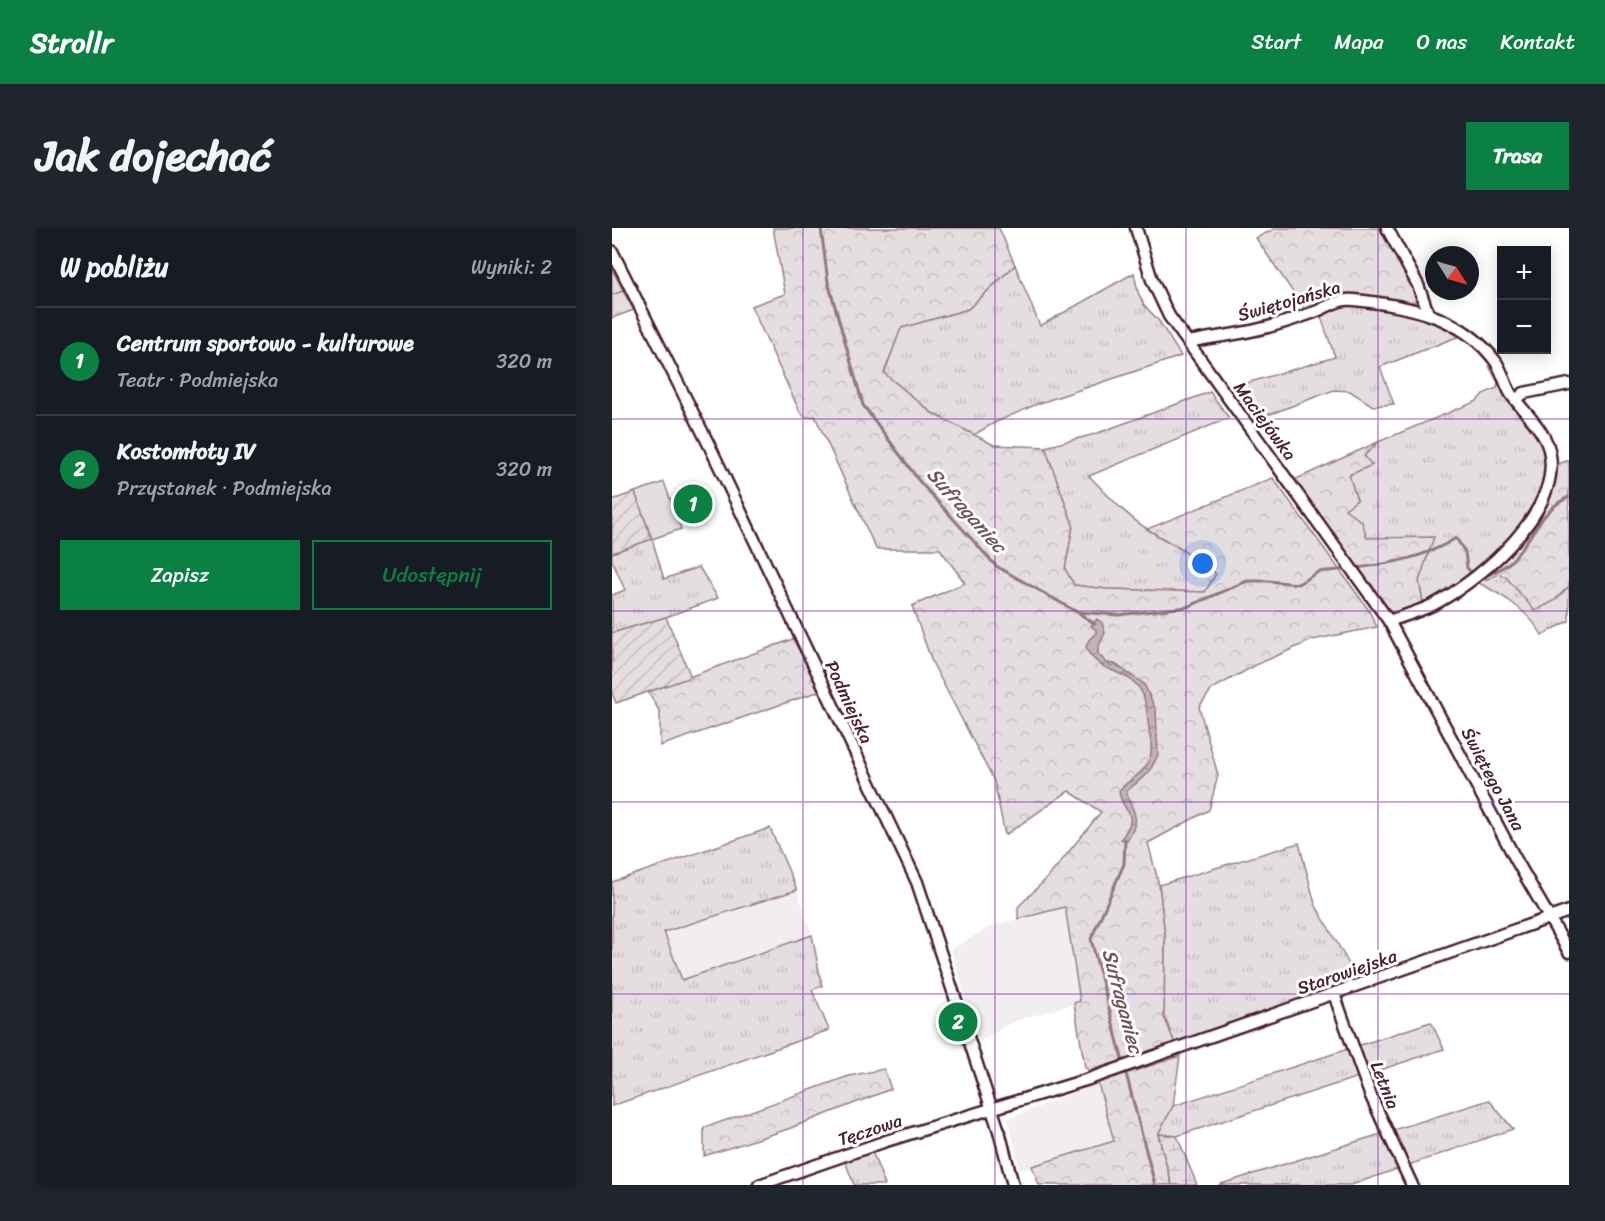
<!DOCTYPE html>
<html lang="pl">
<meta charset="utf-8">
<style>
:root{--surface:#171b24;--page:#20242c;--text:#f1f3f6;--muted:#9ea1a6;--line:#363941;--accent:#0b8043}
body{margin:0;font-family:Sriracha,sans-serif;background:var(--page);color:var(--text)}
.controls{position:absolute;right:18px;top:18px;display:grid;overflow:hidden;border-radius:0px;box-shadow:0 3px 15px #0003}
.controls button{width:54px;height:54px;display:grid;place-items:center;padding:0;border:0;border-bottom:2px solid var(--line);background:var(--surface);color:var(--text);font:30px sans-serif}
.compass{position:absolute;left:813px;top:18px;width:54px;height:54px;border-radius:50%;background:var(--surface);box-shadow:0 3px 15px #0003;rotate:127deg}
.you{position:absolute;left:591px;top:336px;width:21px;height:21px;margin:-15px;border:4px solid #fff;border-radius:50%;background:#1a73e8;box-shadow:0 0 0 9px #1a73e833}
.badge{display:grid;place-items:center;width:39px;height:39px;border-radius:50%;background:var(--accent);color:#fff;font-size:20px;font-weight:700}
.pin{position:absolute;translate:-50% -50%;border:3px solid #fff;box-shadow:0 2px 6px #0006}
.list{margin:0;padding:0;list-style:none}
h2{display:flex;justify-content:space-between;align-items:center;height:78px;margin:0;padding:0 24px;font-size:26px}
h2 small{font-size:20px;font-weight:400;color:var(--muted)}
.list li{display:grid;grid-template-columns:39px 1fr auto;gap:18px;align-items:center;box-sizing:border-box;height:108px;padding:0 24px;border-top:2px solid var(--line)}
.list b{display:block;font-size:22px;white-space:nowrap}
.list p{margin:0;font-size:20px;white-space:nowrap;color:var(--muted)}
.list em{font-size:20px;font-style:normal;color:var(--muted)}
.actions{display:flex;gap:12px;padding:18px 24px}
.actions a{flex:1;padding:14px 0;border:2px solid var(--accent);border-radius:0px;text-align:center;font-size:21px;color:var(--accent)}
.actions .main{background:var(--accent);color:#fff}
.map{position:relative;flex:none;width:957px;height:957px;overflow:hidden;border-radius:0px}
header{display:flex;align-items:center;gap:36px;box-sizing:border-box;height:84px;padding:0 30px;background:var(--accent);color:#fff}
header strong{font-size:28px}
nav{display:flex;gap:33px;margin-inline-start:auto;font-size:21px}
.intro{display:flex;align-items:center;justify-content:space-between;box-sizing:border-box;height:144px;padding:0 36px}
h1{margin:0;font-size:42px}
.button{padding:15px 27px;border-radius:0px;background:var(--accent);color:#fff;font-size:21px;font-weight:700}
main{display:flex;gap:36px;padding:0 36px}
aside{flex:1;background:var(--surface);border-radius:0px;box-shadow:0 3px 15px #0003}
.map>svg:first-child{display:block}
</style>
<header>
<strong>Strollr</strong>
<nav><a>Start</a><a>Mapa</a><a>O nas</a><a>Kontakt</a></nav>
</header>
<div class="intro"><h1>Jak dojechać</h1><a class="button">Trasa</a></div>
<main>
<aside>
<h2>W pobliżu<small>Wyniki: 2</small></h2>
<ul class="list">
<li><span class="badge">1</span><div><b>Centrum sportowo - kulturowe</b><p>Teatr · Podmiejska</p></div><em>320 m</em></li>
<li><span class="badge">2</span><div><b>Kostomłoty IV</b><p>Przystanek · Podmiejska</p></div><em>320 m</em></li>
</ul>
<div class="actions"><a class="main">Zapisz</a><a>Udostępnij</a></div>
</aside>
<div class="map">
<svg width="957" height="957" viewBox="0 0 957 957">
<defs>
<pattern id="grass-tufts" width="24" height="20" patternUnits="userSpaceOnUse" patternTransform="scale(1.5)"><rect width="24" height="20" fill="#e5dee0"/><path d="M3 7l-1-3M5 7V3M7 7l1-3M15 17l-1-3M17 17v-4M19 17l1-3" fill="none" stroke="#c6bec0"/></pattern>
<pattern id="forest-crowns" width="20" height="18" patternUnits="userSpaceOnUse" patternTransform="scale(1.5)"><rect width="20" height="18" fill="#e5dee0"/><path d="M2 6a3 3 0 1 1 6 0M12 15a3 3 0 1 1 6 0" fill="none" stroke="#c6bec0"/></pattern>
<pattern id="wetland-marsh" width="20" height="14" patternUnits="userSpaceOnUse" patternTransform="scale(1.5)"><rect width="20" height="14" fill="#e5dee0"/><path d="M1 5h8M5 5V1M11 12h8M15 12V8" fill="none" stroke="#c6bec0"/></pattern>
<pattern id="garden-furrows" width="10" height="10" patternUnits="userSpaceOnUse" patternTransform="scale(1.5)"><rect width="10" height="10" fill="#e5dee0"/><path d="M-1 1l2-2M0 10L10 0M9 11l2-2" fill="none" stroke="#c6bec0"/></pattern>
<pattern id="water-ripples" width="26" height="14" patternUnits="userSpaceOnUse" patternTransform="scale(1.5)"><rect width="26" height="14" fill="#c1b3b6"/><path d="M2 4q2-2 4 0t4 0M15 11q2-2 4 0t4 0" fill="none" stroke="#9f9194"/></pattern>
</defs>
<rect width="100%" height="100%" fill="#fff"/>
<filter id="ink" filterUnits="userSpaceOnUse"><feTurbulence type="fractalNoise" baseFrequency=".0167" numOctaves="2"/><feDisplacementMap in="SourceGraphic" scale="12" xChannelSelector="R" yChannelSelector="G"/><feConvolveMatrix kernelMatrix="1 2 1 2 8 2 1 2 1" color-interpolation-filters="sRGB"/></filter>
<g filter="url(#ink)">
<g fill="#f2eeef">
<polygon points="185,662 200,707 69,752 52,703"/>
<polygon points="452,678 468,774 400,794 367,814 339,721 380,698"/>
<polygon points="486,855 503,913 408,942 396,891"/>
</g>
<g fill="url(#grass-tufts)" stroke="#987e86" stroke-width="1.5">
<polygon points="403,37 428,98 522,45 526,64 532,77 547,93 569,128 425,176 382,195 362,207 320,185 272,145 289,100 356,81"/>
<polygon points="0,41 11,63 0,67"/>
<path d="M735,75c40,3 82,10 115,32l-82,32 14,37 -21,2 -23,-15 -16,-1 -82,31 -25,-32 108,-32 -15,-43 14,-8z"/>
<path d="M881,137c5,11 9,23 16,33 9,14 34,41 37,57 2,10 -2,23 -5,32 -17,49 -68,99 -118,115l-4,-21 14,-43h-66l-23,-29 13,-9 -8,-25 23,-10 -8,-9 14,-14 99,-41 6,-7 14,-6 1,-5 -9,-17z"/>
<path d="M598,164l19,26 -140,58c19,19 37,40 60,54 23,15 47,26 67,44l-11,18 -98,-3 -33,-4 -9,-16 8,-44 -28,-78 50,-13z"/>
<polygon points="40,311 52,351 87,339 106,370 54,389 0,405 0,367 13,362 0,332 0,325"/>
<path d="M874,346h13l7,3 29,33 19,-9 15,-15v35l-27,14c-14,-25 -41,-41 -67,-54z"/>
<polygon points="158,600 185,662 52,704 70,752 200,707 210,758 200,762 217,802 0,878 0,654"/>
<polygon points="687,615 703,676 746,752 563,816 552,788 553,708 547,657"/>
<polygon points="819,794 832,821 565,908 546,906 561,878"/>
<polygon points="877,872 901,901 739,957 606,957"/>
<polygon points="260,923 273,957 242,957 233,933"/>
</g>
<g fill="url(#forest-crowns)" stroke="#987e86" stroke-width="1.5">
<polygon points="161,0 387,0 403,37 356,81 289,100 272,145 320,185 382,217 433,219 461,297 453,341 462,357 495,361 593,364 604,346 588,332 535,301 661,250 756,381 765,399 700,412 644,437 600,461 587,479 606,547 597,582 536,615 547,657 553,708 552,788 563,816 479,842 473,840 462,775 468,773 453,679 406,691 406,679 438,647 489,584 457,563 393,607 382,553 320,434 300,378 353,355 328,321 264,321 203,188 193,189 188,184 139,78 173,66"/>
<polygon points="664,0 772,0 806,66 804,73 797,76 748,69 693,82 644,10"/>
<polygon points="11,63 22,82 0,90 0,67"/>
<polygon points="766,214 752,228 760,237 737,247 745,272 733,281 750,294 755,310 822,309 807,353 811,374 781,387 682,252"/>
<polygon points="957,232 957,358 942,373 923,383 894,349 887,346 873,352 874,346 885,337 921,296 937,267 943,237"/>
<polygon points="181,411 208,463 48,518 48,484 36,464"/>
<polygon points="568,828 561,878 546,906 560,957 427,957 420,938 502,913 486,855"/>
<polygon points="272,841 279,861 176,901 92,928 92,900 237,848"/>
</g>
<polygon fill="url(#wetland-marsh)" stroke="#987e86" stroke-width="1.5" points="546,906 565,908 585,957 560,957"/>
<g fill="url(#garden-furrows)" stroke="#987e86" stroke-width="1.5">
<polygon points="23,264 40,311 0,325 0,272"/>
<polygon points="54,389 79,449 4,475 0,465 0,405"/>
</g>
<polygon fill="#e5dee0" stroke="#987e86" stroke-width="1.5" points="52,254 69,301 40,311 23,264"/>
<path fill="url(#water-ripples)" stroke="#91787e" stroke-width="1.5" d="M485,391l5,4 3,10 -7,15v6l9,9 8,1 29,20 12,26 2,45 -9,17 -23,20c8,23 16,25 1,49l-6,-2c21,-29 1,-23 -2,-48 7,-10 20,-14 27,-25 8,-12 5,-24 3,-37 -2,-13 -2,-29 -9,-40 -13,-20 -44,-16 -54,-42l3,-7 7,-7v-3l-5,-4z"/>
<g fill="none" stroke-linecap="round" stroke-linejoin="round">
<g stroke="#91787e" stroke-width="3">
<polyline points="209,0 216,54 251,177 308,254 384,338 465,384 483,396"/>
<path d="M744,340c34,-4 71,-11 100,-30l9,14 2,16 8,8"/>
<path d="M868,351c9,-5 21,-9 29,-16 22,-20 31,-54 60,-66"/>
<polyline points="465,384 506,387 575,379 635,353 656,353 686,356 706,344 737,341"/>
<polyline points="513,611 512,636 479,711 543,957"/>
</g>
<defs>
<g id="street">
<polyline points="524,0 540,52 557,88 777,393 903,630 957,724"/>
<polyline points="775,0 806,57 816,85"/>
<polyline points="0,23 100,223 305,654 387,903 401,957"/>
<path d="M576,114c24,-5 48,-7 72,-13 17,-4 35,-10 52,-16 15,-5 25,-15 42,-13 52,5 109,16 142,62 7,10 9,23 15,32 13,19 36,37 39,61 9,57 -66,121 -110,146 -15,9 -34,14 -51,20"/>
<polyline points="904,172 912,165 957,156"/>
<polyline points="722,766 758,866 800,957"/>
<polyline points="147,957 274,913 477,851 957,683"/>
</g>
</defs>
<use href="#street" stroke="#4a1f2b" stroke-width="15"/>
<use href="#street" stroke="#fff" stroke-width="10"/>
</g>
</g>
<path fill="none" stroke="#7b2cbf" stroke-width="1.5" stroke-opacity="0.55" d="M191,0v957M383,0v957M574,0v957M766,0v957M0,191h957M0,383h957M0,574h957M0,766h957"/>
<g text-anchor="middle" stroke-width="6" stroke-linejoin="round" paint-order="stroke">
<g font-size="18" fill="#4a1f2b" stroke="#fff">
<text transform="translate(677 73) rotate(-16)" y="6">Świętojańska</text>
<text transform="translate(653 193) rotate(54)" y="6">Maciejówka</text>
<text transform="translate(237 474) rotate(65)" y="6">Podmiejska</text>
<text transform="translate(881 551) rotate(62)" y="6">Świętego Jana</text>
<text transform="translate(735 744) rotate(-19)" y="6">Starowiejska</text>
<text transform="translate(773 857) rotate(68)" y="6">Letnia</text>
<text transform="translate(258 902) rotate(-18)" y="6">Tęczowa</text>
</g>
<g font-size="20" font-style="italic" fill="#74535c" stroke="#fff">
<text transform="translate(355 282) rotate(48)" y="7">Sufraganiec</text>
<text transform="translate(511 773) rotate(75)" y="7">Sufraganiec</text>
</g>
</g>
</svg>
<div class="controls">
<button>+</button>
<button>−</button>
</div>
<svg class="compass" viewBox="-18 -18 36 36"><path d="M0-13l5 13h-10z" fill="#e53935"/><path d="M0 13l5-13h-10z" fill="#9ea1a6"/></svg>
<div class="you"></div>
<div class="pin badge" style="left:81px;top:276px">1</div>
<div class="pin badge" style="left:346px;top:794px">2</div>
</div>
</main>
